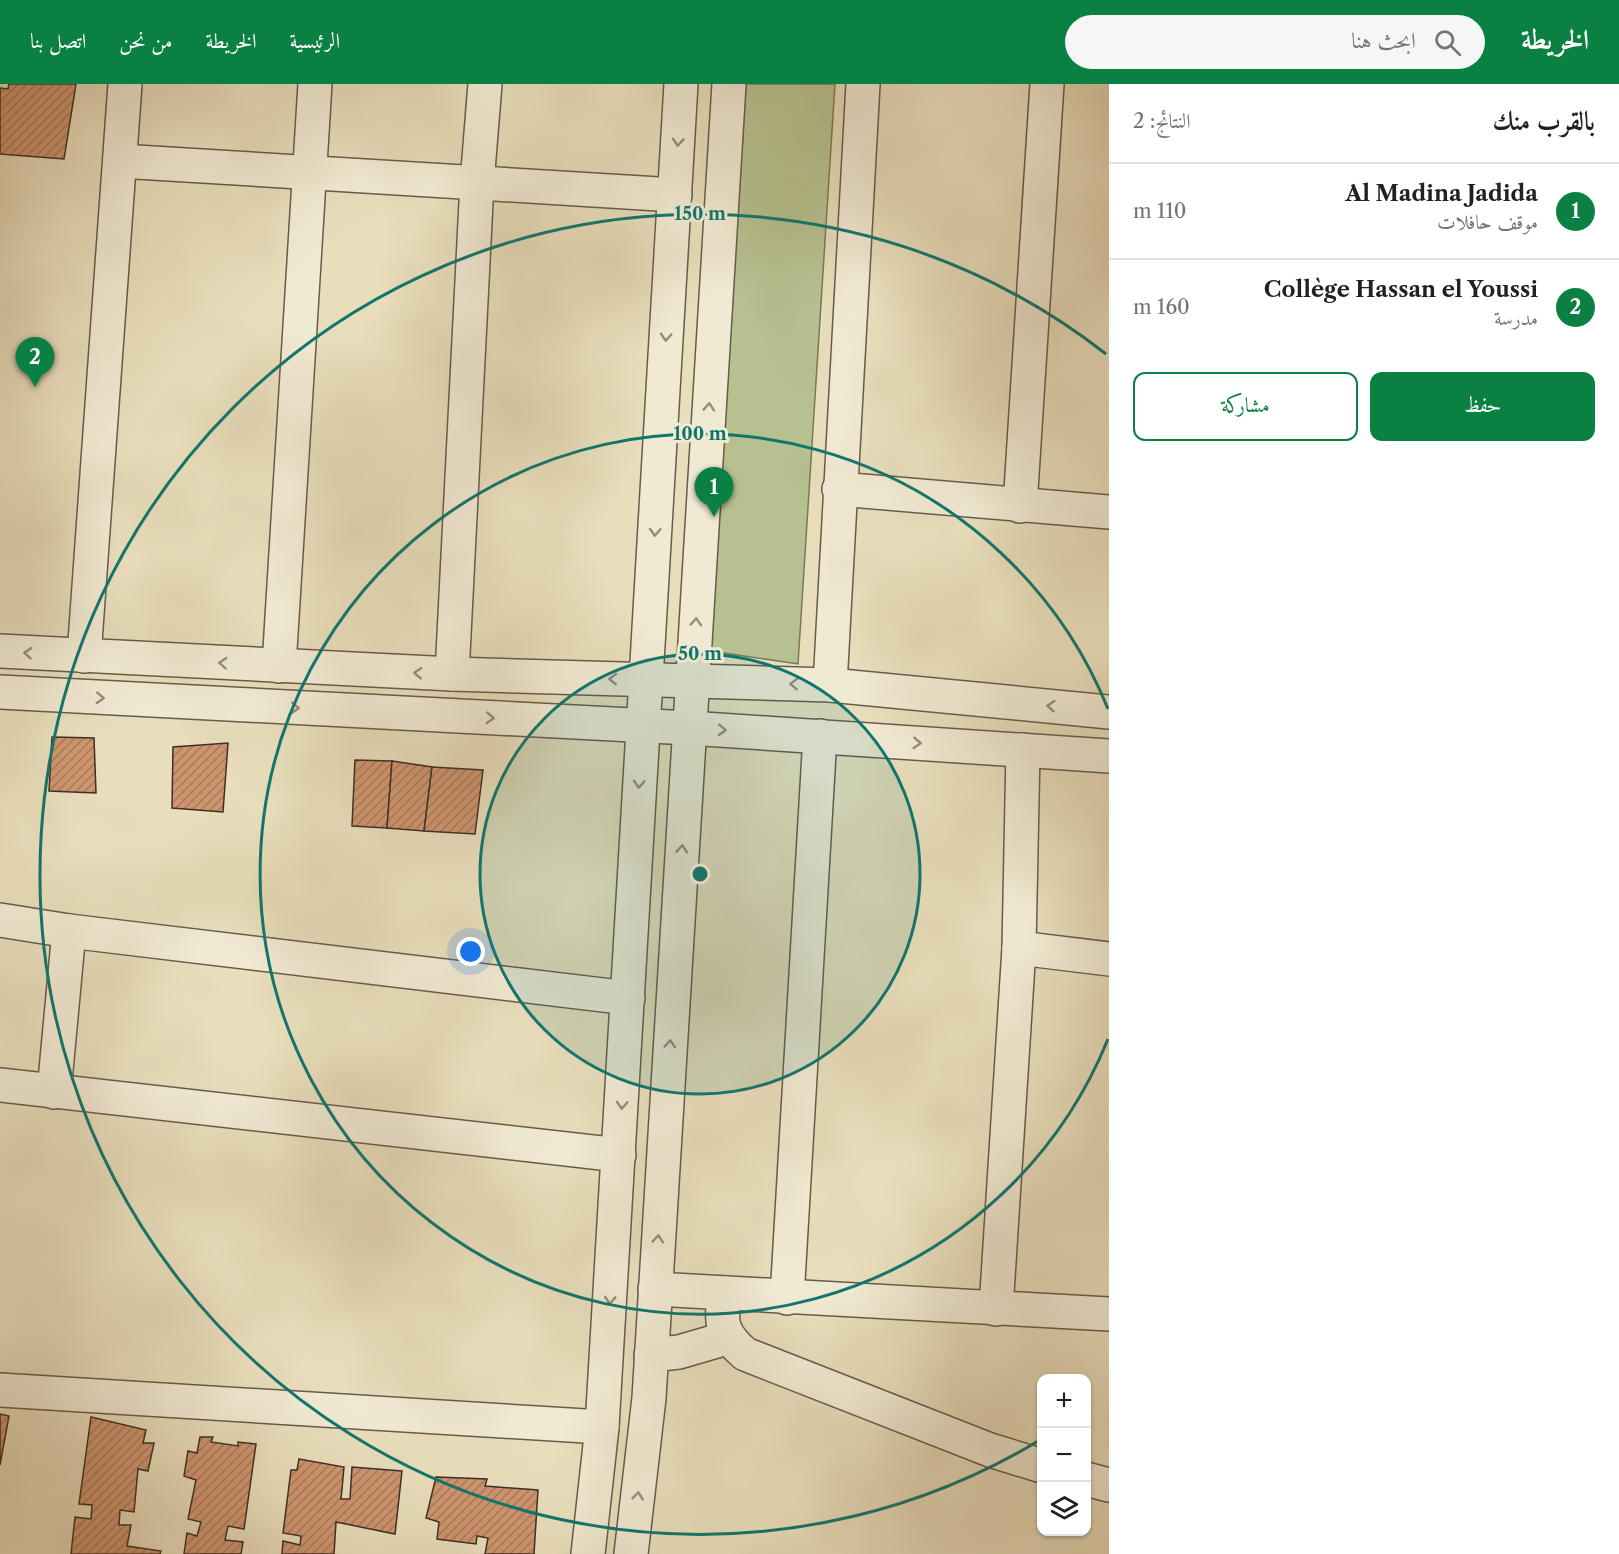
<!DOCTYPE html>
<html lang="ar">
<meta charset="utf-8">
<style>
:root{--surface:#fff;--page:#f6f6f6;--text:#202124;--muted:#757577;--line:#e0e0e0;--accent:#0b8043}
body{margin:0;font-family:"Libre Caslon Text",Amiri,serif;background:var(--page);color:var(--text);direction:rtl}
.controls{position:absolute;right:18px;bottom:18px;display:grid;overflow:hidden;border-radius:12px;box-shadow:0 2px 4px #0004}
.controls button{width:54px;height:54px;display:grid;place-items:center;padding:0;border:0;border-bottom:2px solid var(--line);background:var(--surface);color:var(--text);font:30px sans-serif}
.you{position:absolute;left:471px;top:868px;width:21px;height:21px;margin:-15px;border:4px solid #fff;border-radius:50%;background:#1a73e8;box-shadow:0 0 0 9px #1a73e833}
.badge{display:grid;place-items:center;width:39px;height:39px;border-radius:50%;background:var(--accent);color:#fff;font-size:20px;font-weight:700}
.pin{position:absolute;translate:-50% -50px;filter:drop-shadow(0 2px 3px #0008)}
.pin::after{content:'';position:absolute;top:32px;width:21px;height:18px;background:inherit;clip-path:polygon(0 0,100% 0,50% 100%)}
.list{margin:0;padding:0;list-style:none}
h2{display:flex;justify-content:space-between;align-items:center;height:78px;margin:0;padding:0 24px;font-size:26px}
h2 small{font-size:20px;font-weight:400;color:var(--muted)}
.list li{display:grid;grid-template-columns:39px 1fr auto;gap:18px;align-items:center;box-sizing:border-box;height:96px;padding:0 24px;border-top:2px solid var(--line)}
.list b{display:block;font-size:22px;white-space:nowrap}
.list p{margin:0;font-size:20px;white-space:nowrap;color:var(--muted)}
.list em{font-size:20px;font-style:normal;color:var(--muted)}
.actions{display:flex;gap:12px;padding:18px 24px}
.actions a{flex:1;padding:14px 0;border:2px solid var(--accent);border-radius:12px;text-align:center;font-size:21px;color:var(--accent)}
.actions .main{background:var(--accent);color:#fff}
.icon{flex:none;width:33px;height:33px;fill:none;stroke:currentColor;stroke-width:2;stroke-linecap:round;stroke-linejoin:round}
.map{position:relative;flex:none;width:1109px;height:1470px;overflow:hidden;direction:ltr}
header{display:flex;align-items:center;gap:36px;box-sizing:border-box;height:84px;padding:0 30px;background:var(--accent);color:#fff}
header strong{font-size:28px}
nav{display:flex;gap:33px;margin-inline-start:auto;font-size:21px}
.search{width:420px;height:54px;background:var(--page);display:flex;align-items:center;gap:15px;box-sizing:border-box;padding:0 21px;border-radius:33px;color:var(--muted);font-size:22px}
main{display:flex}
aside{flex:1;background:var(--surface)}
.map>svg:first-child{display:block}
</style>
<header>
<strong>الخريطة</strong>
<div class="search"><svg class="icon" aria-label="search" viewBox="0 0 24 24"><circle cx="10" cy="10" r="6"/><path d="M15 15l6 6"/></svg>ابحث هنا</div>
<nav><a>الرئيسية</a><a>الخريطة</a><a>من نحن</a><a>اتصل بنا</a></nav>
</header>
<main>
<aside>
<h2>بالقرب منك<small>النتائج: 2</small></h2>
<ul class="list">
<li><span class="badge">1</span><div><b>Al Madina Jadida</b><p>موقف حافلات</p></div><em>110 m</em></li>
<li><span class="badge">2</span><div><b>Collège Hassan el Youssi</b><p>مدرسة</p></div><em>160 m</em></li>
</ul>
<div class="actions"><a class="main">حفظ</a><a>مشاركة</a></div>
</aside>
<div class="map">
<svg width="1109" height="1470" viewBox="0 0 1109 1470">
<defs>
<pattern id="building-hatch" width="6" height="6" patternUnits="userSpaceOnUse" patternTransform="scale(1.5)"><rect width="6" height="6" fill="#cf956f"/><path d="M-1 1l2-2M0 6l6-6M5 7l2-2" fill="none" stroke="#a97a5b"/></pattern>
</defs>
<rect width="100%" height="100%" fill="#e9debc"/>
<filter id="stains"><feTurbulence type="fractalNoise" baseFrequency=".00333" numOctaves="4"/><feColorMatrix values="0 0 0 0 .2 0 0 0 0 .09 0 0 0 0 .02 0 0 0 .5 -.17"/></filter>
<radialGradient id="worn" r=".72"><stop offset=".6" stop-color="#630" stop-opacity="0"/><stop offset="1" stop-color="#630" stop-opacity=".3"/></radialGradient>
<polygon fill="#b7c190" stroke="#7a785c" stroke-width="1.5" points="746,0 835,0 798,580 711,567"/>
<g fill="url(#building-hatch)" stroke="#3c2f28" stroke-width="1.5">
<polygon points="9,0 76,0 64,75 0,70 0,4 8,5"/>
<polygon points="52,653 94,654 96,709 49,707"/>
<polygon points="228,659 223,728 172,724 173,663"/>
<polygon points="355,676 392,677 387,744 352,742"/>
<polygon points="392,677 432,683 424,747 387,744"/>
<polygon points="432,683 483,686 475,750 424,747"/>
<polygon points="0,1330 9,1332 0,1381"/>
<polygon points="91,1333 146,1346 143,1359 154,1359 148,1387 138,1385 134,1428 120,1426 119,1441 131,1441 127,1462 161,1467 160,1470 71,1470 75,1433 91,1435 92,1421 79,1420"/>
<polygon points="200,1353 213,1353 211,1358 238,1362 238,1358 256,1360 244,1445 228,1442 225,1456 243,1458 241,1470 184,1470 187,1449 197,1452 201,1438 188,1435 196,1396 184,1392 188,1367 197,1369"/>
<polygon points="299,1375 344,1383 341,1415 350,1415 352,1383 402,1387 395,1450 336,1438 334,1470 282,1470 283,1457 300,1461 301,1452 283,1449 291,1386 297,1386"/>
<polygon points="436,1393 487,1395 485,1402 538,1406 534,1470 485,1470 488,1454 477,1452 476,1460 437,1455 439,1438 426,1434"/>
</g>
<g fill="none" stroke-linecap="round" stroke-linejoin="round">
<defs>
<g id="minor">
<polyline points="120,77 675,111"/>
<polyline points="839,405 1109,428"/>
<polyline points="1020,422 1047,0"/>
<polyline points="0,567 452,590 830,601 1109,628"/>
<polyline points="84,572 125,0"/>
<polyline points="279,582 315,0"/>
<polyline points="452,590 477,99 485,0"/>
<polyline points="830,601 863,0"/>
<polyline points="0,608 689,644 1109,672"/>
<polyline points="0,836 69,847 628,914"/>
<polyline points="1019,864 1109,875"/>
<polyline points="0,1001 619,1071"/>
<polyline points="54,1008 69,847"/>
<polyline points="655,1205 1109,1230"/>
<path d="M726,1209c-8,29 -3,42 19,61l245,96 52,16"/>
<polyline points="787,1214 820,652"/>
<polyline points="996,1225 1019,864 1023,666"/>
<polyline points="651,1271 679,1268 727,1254"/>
<polyline points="0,1306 602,1343"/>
<polyline points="1086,1395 1109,1401"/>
<polyline points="588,1470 602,1343 681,0"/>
<polyline points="631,1470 649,1314 729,0"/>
</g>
</defs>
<use href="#minor" stroke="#675b4d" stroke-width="36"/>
<use href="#minor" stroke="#f1ead3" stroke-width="33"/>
</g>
<defs><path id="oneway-chevron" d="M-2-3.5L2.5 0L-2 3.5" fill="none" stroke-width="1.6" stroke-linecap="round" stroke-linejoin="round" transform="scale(1.5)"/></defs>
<g stroke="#968c7e">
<use href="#oneway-chevron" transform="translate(678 58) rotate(94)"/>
<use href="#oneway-chevron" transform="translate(666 253) rotate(93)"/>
<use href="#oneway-chevron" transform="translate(709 323) rotate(-86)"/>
<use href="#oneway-chevron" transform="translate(655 448) rotate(93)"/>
<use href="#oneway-chevron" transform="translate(696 538) rotate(-86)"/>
<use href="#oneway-chevron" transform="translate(28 569) rotate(-176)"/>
<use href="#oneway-chevron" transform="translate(223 579) rotate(-177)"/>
<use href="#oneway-chevron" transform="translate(418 589) rotate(-177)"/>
<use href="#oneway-chevron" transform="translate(613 595) rotate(-178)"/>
<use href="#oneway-chevron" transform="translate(794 600) rotate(-178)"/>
<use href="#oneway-chevron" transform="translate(100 614) rotate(3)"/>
<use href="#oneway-chevron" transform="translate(1051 622) rotate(-175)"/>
<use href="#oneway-chevron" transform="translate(295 624) rotate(3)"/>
<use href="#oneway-chevron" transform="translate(490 634) rotate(3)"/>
<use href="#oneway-chevron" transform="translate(722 646) rotate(3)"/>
<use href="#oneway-chevron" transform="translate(917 659) rotate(4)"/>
<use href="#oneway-chevron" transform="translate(639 700) rotate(93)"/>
<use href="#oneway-chevron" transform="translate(682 765) rotate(-86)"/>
<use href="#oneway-chevron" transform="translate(670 960) rotate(-86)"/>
<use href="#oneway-chevron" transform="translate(622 1021) rotate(93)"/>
<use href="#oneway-chevron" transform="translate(658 1155) rotate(-86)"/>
<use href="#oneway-chevron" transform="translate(610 1216) rotate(94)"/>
<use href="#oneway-chevron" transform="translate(638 1412) rotate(-84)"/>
</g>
<circle cx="700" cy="790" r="220" fill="#0f766e" fill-opacity=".12"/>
<g fill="none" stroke="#0f766e" stroke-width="3">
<circle cx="700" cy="790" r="220"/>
<path d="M1108 955A440 440 0 1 1 1108 625"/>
<path d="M1040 1356A660 660 0 1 1 1106 270"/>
</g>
<circle cx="700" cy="790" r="9" fill="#0f766e" stroke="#f1ead3" stroke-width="3"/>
<g font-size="18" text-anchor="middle" font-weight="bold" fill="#0f766e" stroke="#f1ead3" stroke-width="6" stroke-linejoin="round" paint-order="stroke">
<text x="700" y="136">150 m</text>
<text x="700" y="356">100 m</text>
<text x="700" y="576">50 m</text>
</g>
<rect width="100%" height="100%" filter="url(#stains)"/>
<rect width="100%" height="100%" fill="url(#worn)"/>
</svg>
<div class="controls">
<button>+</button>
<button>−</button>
<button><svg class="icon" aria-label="layers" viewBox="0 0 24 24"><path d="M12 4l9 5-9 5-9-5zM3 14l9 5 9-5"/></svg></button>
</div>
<div class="you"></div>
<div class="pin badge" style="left:714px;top:433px">1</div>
<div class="pin badge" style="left:35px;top:303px">2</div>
</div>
</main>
